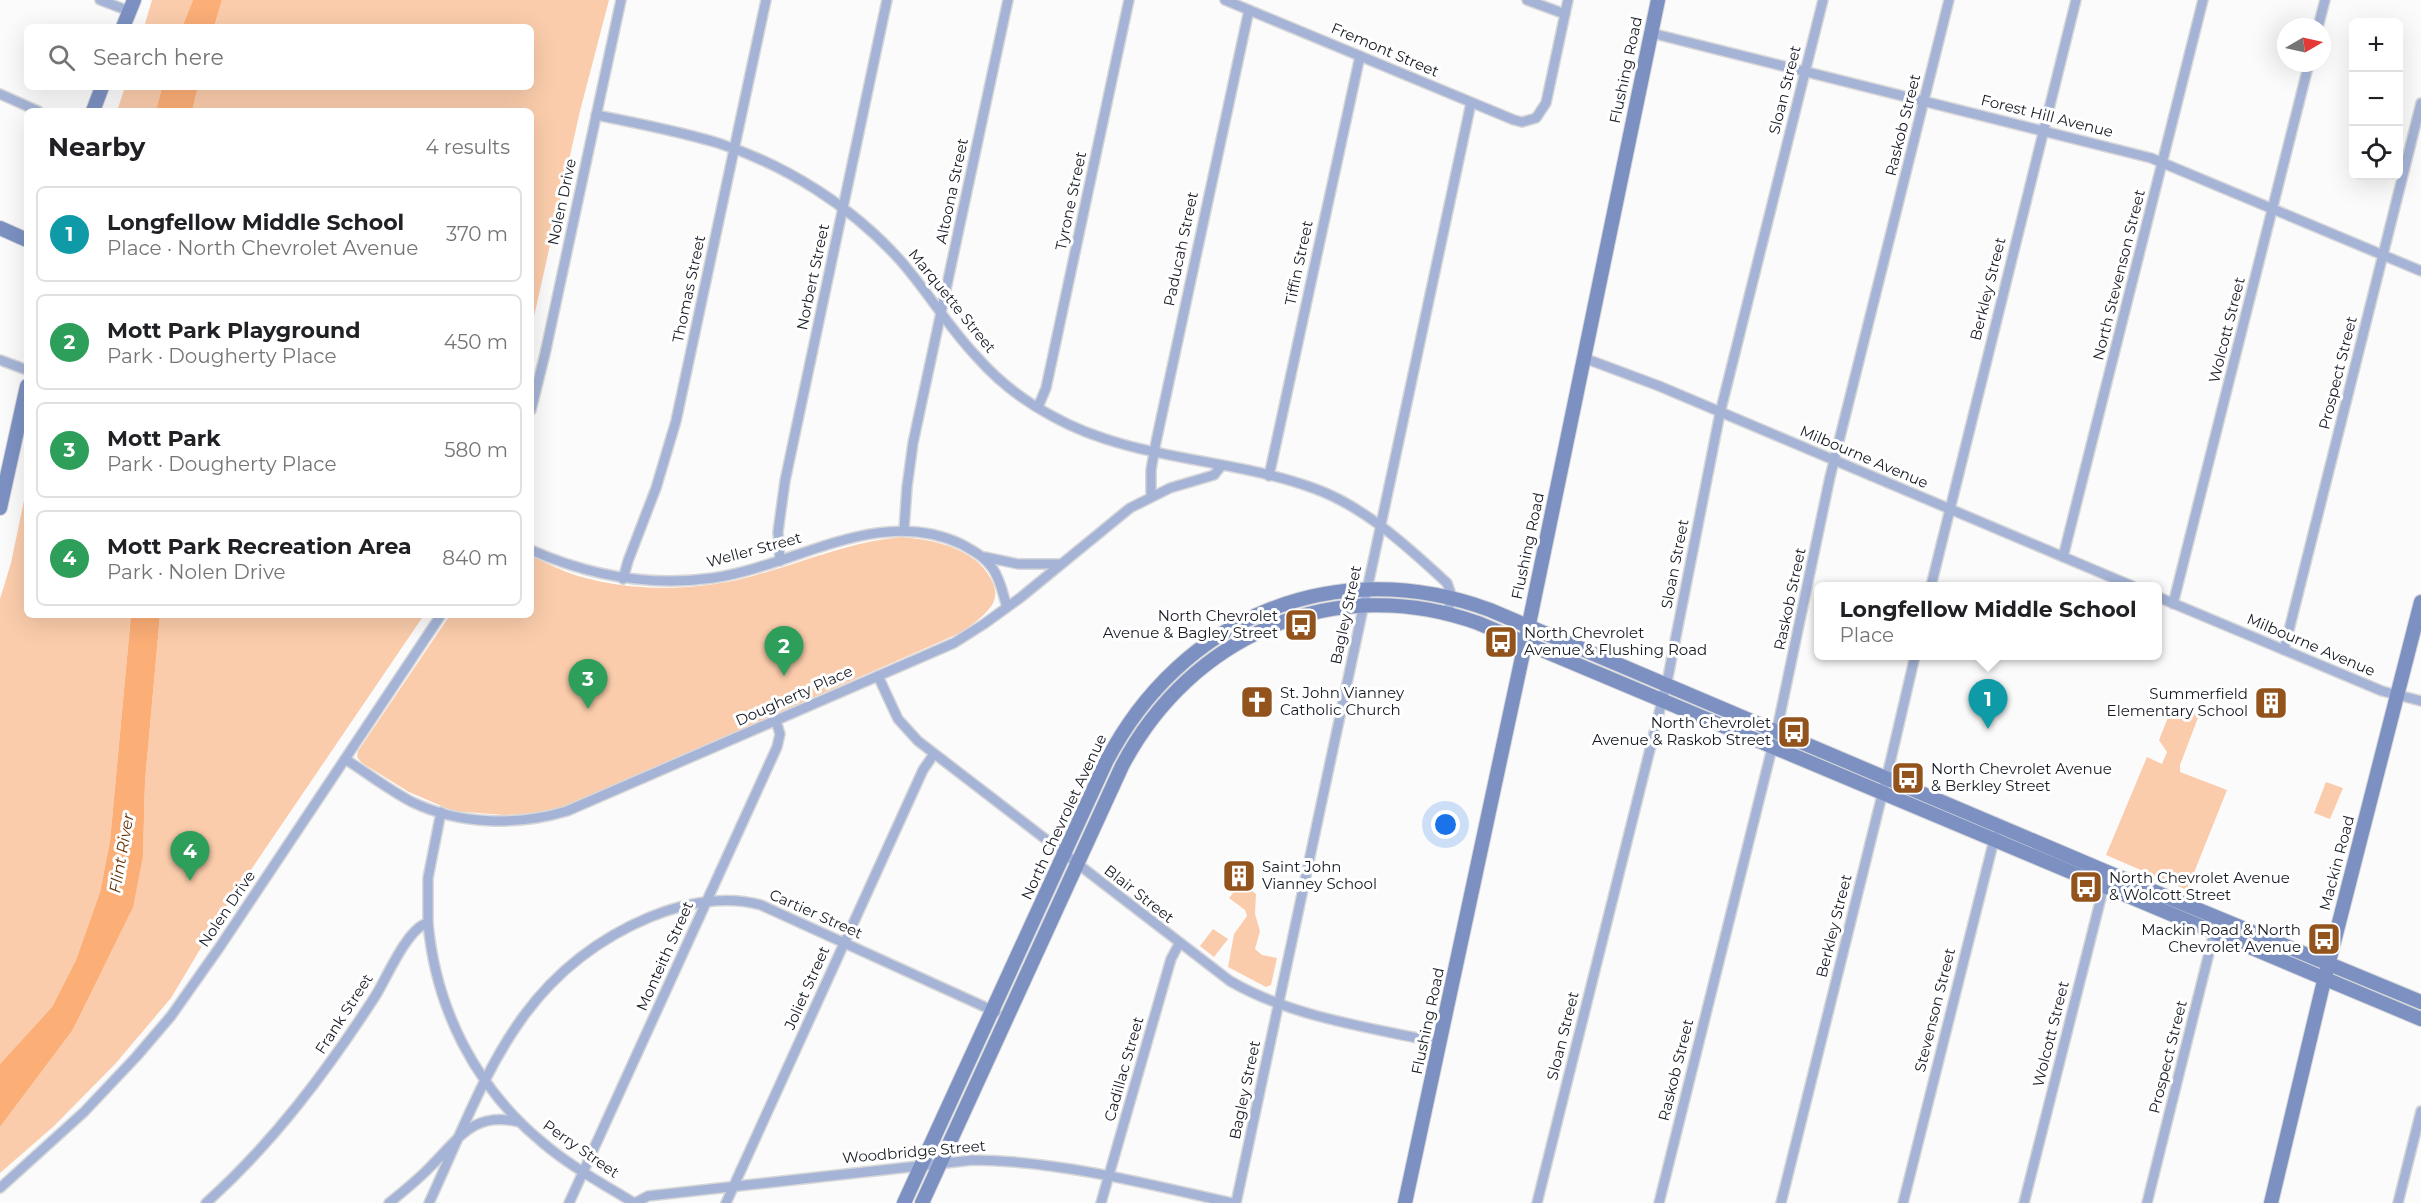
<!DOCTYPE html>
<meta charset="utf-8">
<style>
:root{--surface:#fff;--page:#f2f2f2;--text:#202124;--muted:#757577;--line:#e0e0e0;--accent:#93531c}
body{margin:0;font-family:Montserrat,sans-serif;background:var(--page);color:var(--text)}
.controls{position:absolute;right:18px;top:18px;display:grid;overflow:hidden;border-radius:9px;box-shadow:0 6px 24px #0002}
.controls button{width:54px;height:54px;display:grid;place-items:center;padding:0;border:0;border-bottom:2px solid var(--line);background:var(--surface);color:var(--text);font:30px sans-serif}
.compass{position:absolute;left:2277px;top:18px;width:54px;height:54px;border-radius:50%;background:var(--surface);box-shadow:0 6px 24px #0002;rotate:81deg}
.you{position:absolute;left:1446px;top:825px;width:21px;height:21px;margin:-15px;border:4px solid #fff;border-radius:50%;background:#1a73e8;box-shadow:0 0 0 9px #1a73e833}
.badge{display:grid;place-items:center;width:39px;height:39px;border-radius:50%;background:var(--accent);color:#fff;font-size:20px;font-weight:700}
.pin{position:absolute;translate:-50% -50px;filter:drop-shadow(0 2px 3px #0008)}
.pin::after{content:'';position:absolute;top:32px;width:21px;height:18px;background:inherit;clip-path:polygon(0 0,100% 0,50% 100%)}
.popup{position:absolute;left:1814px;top:582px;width:348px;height:78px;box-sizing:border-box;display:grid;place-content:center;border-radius:9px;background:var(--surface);filter:drop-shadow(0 2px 4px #0005);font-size:20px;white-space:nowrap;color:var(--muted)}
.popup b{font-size:22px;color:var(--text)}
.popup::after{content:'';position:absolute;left:50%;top:100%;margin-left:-12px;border:12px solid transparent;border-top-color:var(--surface)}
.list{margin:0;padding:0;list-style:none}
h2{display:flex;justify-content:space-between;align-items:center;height:78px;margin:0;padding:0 24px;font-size:26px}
h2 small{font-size:20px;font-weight:400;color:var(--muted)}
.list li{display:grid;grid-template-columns:39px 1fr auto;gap:18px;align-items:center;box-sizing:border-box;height:96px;margin:0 12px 12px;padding:0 12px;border:2px solid var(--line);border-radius:9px}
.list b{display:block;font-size:22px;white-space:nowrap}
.list p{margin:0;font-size:20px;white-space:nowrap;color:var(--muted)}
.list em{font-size:20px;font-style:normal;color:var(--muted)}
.icon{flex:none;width:33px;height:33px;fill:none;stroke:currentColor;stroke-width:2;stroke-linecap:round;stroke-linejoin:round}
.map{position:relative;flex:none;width:2421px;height:1203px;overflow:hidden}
.search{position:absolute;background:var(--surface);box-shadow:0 6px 24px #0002;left:24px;top:24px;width:510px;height:66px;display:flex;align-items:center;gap:15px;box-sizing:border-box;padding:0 21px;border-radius:9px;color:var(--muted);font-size:22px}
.panel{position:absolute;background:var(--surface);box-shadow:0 6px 24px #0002;left:24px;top:108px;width:510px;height:510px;border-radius:9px}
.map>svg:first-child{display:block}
</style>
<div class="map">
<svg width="2421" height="1203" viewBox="0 0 2421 1203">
<rect width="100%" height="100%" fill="#fbfbfb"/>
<g fill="#faccab">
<polygon points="152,0 193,0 182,27 144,27"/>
<polygon points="222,0 609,0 580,111 531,330 531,111 192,111 198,87 531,87 531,27 214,27"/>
<polygon points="125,87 162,87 156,111 117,111"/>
<polygon points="27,486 27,615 131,615 110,841 100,892 76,960 52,1007 0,1064 0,599 11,563"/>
<path d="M902,537c32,3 73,11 89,42 5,8 6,18 1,26 -8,12 -21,20 -32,28l-391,172 -31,8 -34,2 -51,-4 -44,-19 -47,-29 -5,-6 1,-6 92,-136h81v-59c15,7 31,15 47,20 51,15 108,15 159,4 56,-13 108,-38 165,-43z"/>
<polygon points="160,615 424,615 223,911 171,998 116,1063 54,1126 0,1173 0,1127 72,1031 143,856 145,781"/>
<polygon points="2173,705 2199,715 2180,765 2180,772 2227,790 2187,890 2106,855 2147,757 2162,764 2167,752 2159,740"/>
<polygon points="2326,782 2343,788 2330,819 2314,813"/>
<polygon points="1241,883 1256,894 1255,914 1260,931 1255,949 1262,955 1277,958 1271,985 1266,987 1228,967 1234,934 1247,916 1245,910 1229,898"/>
<polygon points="1213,929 1228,939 1214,957 1200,946"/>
</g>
<g fill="#fbae76">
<polygon points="193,0 222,0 214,27 182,27"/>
<polygon points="162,87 198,87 192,111 156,111"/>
<polygon points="131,615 160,615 145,781 143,856 133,907 72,1031 0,1127 0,1064 52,1007 76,960 100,892 110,841"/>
</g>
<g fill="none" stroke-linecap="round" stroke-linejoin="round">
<defs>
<g id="street">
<polyline points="100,0 129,11"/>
<polyline points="1225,0 1514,120 1522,122 1536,118 1546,103 1568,0"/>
<polyline points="1527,0 1565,14"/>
<polyline points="2318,27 2325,0"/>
<polyline points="1651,33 2151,158 2421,271"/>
<polyline points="0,94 38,111"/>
<path d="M596,115c41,8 82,16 122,28 68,22 133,63 181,116 28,31 49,68 78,98 21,24 47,44 75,59 80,45 176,41 261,72 51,18 95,59 134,95l4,11 -3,19"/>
<polyline points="1584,358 1659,386 2132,586"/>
<polyline points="0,360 27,370"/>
<polyline points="1038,407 1046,388 1129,0"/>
<polyline points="531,410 545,354 621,0"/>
<polyline points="1269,476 1360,56"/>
<polyline points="1151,496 1151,470 1156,442 1249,10"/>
<polyline points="904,530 907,487 913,443 1008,0"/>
<path d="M531,550c59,26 118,37 182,28 82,-12 166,-73 248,-34 13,7 24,13 32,25 8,12 10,26 14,38"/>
<polyline points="985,557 1018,564 1060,564"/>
<polyline points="2063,557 2203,0"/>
<polyline points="780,561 778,532 785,481 887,0"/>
<polyline points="623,579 628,561 656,488 676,421 766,0"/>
<polyline points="1931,586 2076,0"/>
<polyline points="2158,597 2382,691 2421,701"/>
<polyline points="2173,604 2309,63"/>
<polyline points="2284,650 2421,103"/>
<path d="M878,676l20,43 20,22 312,240c64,37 139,46 210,62"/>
<path d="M345,759c22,14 44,31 67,43 48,23 105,24 155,9l387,-168 30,-19 36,-26 110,-90 40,-20 44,-13 7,-9"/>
<path d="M428,923c8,86 47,164 115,220 27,23 60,41 91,60"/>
<polyline points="0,1188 84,1112 136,1057 171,1016 219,948 441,615"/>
<path d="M206,1203c67,-60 121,-132 170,-208 11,-18 32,-68 52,-72v-45l13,-66"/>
<path d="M389,1203c15,-12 30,-24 43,-38 27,-27 42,-54 87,-43"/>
<path d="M429,1203c56,-121 87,-230 221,-286 34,-14 75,-22 111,-12l235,107"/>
<polyline points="569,1203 777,747 780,734 776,721"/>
<path d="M635,1203l13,-7 325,-36c88,1 174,24 259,43"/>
<polyline points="726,1203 923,770 934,754"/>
<polyline points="1101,1203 1171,959 1179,944"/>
<polyline points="1236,1203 1471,103"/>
<polyline points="1537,1203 1668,677 1720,413 1823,0"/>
<polyline points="1659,1203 1779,720 1830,477 1949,0"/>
<polyline points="1781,1203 1890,763 1915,656"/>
<polyline points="1903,1203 1995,836"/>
<polyline points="2024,1203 2105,882"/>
<polyline points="2147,1203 2215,929"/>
<polyline points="2398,1203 2421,1111"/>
</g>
<g id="secondary">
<polyline points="123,27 134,0"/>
<polyline points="93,111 102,87"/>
<polyline points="0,228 27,240"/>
<polyline points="0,508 27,386"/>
<path d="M904,1203l202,-441c75,-145 229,-209 384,-152l617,262 314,130"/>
<path d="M922,1203l200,-437c69,-132 214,-194 356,-143l943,396"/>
<polyline points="1405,1203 1523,653 1658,0"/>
<polyline points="2271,1203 2322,989 2421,602"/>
</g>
</defs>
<use href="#street" stroke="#d7d7d9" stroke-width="12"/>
<use href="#secondary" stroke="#d7d7d9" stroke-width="16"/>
<use href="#street" stroke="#a5b4d6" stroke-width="9"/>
<use href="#secondary" stroke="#7c91c2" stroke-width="14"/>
</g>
<defs>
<symbol id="bus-square" viewBox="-11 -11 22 22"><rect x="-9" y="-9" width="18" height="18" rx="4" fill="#93531c" stroke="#fff"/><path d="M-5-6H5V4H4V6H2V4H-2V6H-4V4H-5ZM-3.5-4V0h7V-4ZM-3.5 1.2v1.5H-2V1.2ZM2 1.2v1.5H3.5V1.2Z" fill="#fff"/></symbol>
<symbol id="church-square" viewBox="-11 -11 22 22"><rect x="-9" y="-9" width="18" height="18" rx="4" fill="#93531c" stroke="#fff"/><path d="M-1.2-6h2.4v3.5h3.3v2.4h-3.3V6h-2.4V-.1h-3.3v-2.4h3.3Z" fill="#fff"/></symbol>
<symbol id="building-square" viewBox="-11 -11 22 22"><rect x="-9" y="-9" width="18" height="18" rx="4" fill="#93531c" stroke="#fff"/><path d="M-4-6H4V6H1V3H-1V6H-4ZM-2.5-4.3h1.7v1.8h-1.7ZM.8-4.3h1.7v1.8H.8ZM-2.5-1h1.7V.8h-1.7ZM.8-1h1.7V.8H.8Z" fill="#fff"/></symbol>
</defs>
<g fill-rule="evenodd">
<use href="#bus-square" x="1282" y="606" width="38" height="38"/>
<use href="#bus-square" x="1482" y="623" width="38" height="38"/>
<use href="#church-square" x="1238" y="683" width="38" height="38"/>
<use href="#building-square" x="2252" y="684" width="38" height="38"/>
<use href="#bus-square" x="1775" y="713" width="38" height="38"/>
<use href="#bus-square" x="1889" y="759" width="38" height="38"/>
<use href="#building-square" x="1220" y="857" width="38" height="38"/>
<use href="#bus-square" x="2067" y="868" width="38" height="38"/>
<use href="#bus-square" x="2305" y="920" width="38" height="38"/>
</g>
<g text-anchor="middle" stroke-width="6" stroke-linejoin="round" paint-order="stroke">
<g font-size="15" fill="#171b24" stroke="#fff">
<text transform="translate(1385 50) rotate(23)" y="5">Fremont Street</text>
<text transform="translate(1626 70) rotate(-78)" y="5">Flushing Road</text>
<text transform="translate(1785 90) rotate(-76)" y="5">Sloan Street</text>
<text transform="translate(2047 116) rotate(14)" y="5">Forest Hill Avenue</text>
<text transform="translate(1903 125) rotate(-76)" y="5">Raskob Street</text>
<text transform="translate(952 191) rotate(-78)" y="5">Altoona Street</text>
<text transform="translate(1071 201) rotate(-78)" y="5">Tyrone Street</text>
<text transform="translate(562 202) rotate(-78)" y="5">Nolen Drive</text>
<text transform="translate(1181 249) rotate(-78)" y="5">Paducah Street</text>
<text transform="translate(1299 263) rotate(-78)" y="5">Tiffin Street</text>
<text transform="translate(2119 275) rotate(-76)" y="5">North Stevenson Street</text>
<text transform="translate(813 277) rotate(-78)" y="5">Norbert Street</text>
<text transform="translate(689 289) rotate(-78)" y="5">Thomas Street</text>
<text transform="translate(1988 289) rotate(-76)" y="5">Berkley Street</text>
<text transform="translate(952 301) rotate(51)" y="5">Marquette Street</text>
<text transform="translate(2227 330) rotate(-76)" y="5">Wolcott Street</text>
<text transform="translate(2338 373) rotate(-76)" y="5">Prospect Street</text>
<text transform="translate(1864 457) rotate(23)" y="5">Milbourne Avenue</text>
<text transform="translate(1528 546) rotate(-78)" y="5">Flushing Road</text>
<text transform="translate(754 550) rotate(-15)" y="5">Weller Street</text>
<text transform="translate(1675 564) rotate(-79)" y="5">Sloan Street</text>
<text transform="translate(1790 599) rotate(-78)" y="5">Raskob Street</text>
<text transform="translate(1346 615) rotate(-78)" y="5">Bagley Street</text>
<text transform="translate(2311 645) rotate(23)" y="5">Milbourne Avenue</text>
<text transform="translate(794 696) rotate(-24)" y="5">Dougherty Place</text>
<text transform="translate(1064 817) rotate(-65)" y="5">North Chevrolet Avenue</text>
<text transform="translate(2337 863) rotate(-75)" y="5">Mackin Road</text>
<text transform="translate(1139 894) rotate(38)" y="5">Blair Street</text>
<text transform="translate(227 909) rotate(-56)" y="5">Nolen Drive</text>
<text transform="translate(816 914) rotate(24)" y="5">Cartier Street</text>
<text transform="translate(1834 926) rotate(-76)" y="5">Berkley Street</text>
<text transform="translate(665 956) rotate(-66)" y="5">Monteith Street</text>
<text transform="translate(807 988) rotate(-66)" y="5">Joliet Street</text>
<text transform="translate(1935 1010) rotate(-76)" y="5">Stevenson Street</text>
<text transform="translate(344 1014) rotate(-57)" y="5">Frank Street</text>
<text transform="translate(1428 1021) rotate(-78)" y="5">Flushing Road</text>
<text transform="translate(2051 1034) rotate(-76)" y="5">Wolcott Street</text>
<text transform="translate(1563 1036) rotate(-76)" y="5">Sloan Street</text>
<text transform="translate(2168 1057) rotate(-76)" y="5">Prospect Street</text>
<text transform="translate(1124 1069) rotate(-74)" y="5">Cadillac Street</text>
<text transform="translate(1676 1070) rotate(-76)" y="5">Raskob Street</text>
<text transform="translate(1245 1090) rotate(-78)" y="5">Bagley Street</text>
<text transform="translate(581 1149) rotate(35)" y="5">Perry Street</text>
<text transform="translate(914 1152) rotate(-5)" y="5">Woodbridge Street</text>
</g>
<g font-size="15" fill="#171b24" stroke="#fff" text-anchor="start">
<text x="1278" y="621" text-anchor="end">North Chevrolet<tspan x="1278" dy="17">Avenue &amp; Bagley Street</tspan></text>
<text x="1524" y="638">North Chevrolet<tspan x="1524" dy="17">Avenue &amp; Flushing Road</tspan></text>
<text x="1280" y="698">St. John Vianney<tspan x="1280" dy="17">Catholic Church</tspan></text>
<text x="2248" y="699" text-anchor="end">Summerfield<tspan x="2248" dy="17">Elementary School</tspan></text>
<text x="1771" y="728" text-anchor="end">North Chevrolet<tspan x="1771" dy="17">Avenue &amp; Raskob Street</tspan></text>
<text x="1931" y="774">North Chevrolet Avenue<tspan x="1931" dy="17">&amp; Berkley Street</tspan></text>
<text x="1262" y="872">Saint John<tspan x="1262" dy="17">Vianney School</tspan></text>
<text x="2109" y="883">North Chevrolet Avenue<tspan x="2109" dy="17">&amp; Wolcott Street</tspan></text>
<text x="2301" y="935" text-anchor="end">Mackin Road &amp; North<tspan x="2301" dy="17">Chevrolet Avenue</tspan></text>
</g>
<g font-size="16" font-style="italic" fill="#66360a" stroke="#fff">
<text transform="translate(121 853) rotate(-80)" y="6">Flint River</text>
</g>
</g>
</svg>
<div class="controls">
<button>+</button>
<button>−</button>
<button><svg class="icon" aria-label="locate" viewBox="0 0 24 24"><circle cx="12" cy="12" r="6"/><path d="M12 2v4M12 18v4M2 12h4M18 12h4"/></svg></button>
</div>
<svg class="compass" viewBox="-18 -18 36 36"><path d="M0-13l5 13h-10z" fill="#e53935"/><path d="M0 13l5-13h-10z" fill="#757577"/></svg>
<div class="you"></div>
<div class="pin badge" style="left:1988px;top:729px;background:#0f9aa8">1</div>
<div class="popup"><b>Longfellow Middle School</b>Place</div>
<div class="pin badge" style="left:784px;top:676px;background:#2e9e5b">2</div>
<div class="pin badge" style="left:588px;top:709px;background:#2e9e5b">3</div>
<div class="pin badge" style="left:190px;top:881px;background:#2e9e5b">4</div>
<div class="search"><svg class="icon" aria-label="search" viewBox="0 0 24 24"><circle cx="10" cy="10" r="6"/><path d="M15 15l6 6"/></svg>Search here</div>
<section class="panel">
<h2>Nearby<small>4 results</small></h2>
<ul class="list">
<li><span class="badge" style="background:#0f9aa8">1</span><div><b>Longfellow Middle School</b><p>Place · North Chevrolet Avenue</p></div><em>370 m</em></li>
<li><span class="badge" style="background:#2e9e5b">2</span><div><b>Mott Park Playground</b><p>Park · Dougherty Place</p></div><em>450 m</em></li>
<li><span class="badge" style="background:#2e9e5b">3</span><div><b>Mott Park</b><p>Park · Dougherty Place</p></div><em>580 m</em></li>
<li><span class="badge" style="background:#2e9e5b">4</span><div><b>Mott Park Recreation Area</b><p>Park · Nolen Drive</p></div><em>840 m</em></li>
</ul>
</section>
</div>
